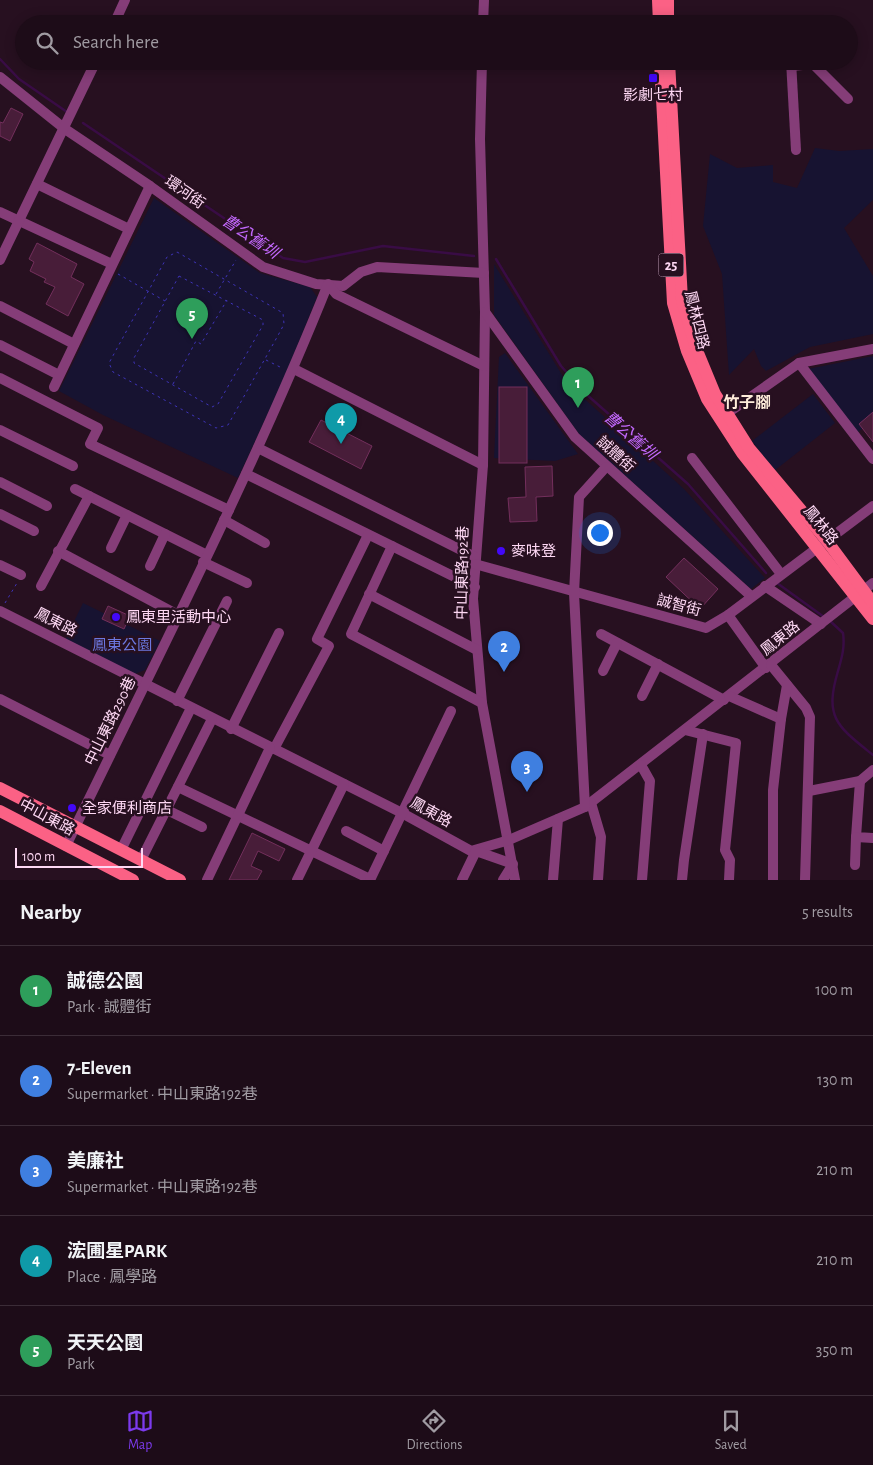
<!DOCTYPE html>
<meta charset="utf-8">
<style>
:root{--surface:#1d0c18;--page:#2a1a25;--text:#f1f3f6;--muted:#a09ba2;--line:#3b2c37;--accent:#7c3aed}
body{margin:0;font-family:"Alegreya Sans","Noto Sans TC",sans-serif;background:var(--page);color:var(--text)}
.scale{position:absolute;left:15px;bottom:12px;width:128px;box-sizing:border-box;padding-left:5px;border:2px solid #fed8f4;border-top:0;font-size:14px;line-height:18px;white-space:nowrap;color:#fed8f4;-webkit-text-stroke:4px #271020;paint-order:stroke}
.you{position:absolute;left:599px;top:532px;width:18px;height:18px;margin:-12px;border:4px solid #fff;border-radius:50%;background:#1a73e8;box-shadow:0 0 0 8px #1a73e833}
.badge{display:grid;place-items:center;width:32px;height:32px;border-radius:50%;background:var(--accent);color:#fff;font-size:16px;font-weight:700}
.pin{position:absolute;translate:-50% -41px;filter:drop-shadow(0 1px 2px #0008)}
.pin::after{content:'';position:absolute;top:26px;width:18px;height:15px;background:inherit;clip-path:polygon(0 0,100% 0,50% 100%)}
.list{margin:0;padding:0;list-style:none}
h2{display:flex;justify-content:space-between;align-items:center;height:65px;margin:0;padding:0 20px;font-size:21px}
h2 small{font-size:16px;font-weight:400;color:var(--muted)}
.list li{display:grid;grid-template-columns:32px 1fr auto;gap:15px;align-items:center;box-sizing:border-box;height:90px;padding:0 20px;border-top:1px solid var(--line)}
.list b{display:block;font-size:19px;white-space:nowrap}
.list p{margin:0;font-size:16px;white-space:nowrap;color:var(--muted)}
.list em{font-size:16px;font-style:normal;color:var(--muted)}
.icon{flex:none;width:28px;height:28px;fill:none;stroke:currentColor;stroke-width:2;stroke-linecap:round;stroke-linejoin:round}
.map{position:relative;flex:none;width:873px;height:880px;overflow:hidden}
.search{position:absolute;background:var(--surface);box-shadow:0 2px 12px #0003;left:15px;right:15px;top:15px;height:55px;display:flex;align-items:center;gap:12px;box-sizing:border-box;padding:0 18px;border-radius:28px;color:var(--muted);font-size:19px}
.sheet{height:515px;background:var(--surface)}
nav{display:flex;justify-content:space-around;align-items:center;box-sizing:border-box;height:70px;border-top:1px solid var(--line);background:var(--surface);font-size:14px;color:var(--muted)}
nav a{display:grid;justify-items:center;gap:2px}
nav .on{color:var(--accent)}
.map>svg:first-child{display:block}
</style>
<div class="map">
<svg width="873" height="880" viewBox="0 0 873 880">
<rect width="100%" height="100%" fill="#271020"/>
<g fill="#171331">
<polygon points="815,148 839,151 873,149 873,200 844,228 873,276 873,334 810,347 766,371 761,366 754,349 729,375 722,274 703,226 710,154 737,168 773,165 773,182 797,188"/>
<polygon points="154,198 260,273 310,287 317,297 283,381 238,478 103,415 59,391"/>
<polygon points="494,264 567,383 684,489 765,578 751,589 579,434 494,315"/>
<polygon points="505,353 578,454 555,461 494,458 499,357"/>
<polygon points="873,356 873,420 857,433 808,369"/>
<polygon points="813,394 835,423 774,471 752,441"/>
<polygon points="83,603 160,641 145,670 135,674 65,640"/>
</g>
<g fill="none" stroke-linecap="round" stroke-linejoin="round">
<g stroke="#390c45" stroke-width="2.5">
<polyline points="0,59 19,79 67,112"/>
<polyline points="83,123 283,258 305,262 383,246 474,256"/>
<polyline points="496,259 561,366 586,394 688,484 766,573"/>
<polyline points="777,583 824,617"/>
<path d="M829,620l14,13c2,14 -1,24 -5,38 -14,47 -1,55 35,84"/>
</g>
</g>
<g fill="#481d39" stroke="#732f5c">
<polygon points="11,108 23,114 10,141 0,136 0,122 3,123"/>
<polygon points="37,243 77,264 71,277 84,284 68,316 46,304 55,287 44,282 46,279 30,271 34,262 29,259"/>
<rect x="499" y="387" width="28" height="76"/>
<polygon points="873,412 873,442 859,424"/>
<polygon points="321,420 372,446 361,469 309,442"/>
<polygon points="552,466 553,496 536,497 537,521 510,522 508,498 526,497 525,467"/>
<polygon points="684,558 718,589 700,609 666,577"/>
<polygon points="108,606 130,616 124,629 102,619"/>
<polygon points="252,833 285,849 279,861 258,851 251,866 262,871 257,880 229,880"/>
</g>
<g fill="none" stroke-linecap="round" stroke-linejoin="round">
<g stroke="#3e33b7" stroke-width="1" stroke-dasharray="2.5 4" stroke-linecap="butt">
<polygon points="177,252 283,313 284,324 281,330 228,425 216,428 113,372 109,363 167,257"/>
<polyline points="118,274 165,301"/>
<polygon points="179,276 263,320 263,325 218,404 212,407 134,363 134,358"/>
<polyline points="216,294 236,260"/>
<polyline points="266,360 282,368"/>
<polyline points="173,384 196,341 201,344 227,300"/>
<polyline points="5,603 17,583"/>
</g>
<g stroke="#853d78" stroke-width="10">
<polyline points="114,24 125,0"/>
<polyline points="483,24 484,0"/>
<polyline points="482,61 480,139 485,312 483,465 473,599 482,703 515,880"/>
<polyline points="791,61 796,150"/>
<polyline points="792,66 813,64 848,99"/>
<polyline points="0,77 65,129 150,186 263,267 316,284 343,286 361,272 377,267 484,273"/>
<polyline points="37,184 129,229"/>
<polyline points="0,212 112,264"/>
<polyline points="0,260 96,61"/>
<polyline points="0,306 74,344"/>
<polyline points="485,312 575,437 751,596"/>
<polyline points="0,345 59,375"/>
<polyline points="799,363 873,459"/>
<polyline points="294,369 483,465"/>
<polyline points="0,378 98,428 90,444 229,510"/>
<polyline points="54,387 150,186"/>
<polyline points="722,417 799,363 873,349"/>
<polyline points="0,430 73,466"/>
<polyline points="258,448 475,557"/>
<polyline points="692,458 781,574"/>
<polyline points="246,474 475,587"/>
<polyline points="0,482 47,506"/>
<polyline points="75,489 207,555"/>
<polyline points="0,514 34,531"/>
<polyline points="224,520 265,543"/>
<polyline points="392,546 351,634 482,703"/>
<polyline points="111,548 127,515"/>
<polyline points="58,551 178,615"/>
<polyline points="203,562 247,583"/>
<polyline points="475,564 706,628 728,615 873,506"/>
<polyline points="0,565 21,575"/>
<polyline points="150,566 165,534"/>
<polyline points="41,586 89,496"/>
<polyline points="765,586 821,624"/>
<polyline points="369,594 477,650"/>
<polyline points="0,611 402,813 471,851 509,840 585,807 873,583"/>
<polyline points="728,615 766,668"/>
<polyline points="601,634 724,700"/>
<polyline points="771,665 806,708 810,717 805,880"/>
<polyline points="603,671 617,643"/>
<polyline points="642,696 658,664"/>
<polyline points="729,696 781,719"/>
<polyline points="0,699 110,755"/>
<polyline points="177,701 227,601"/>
<polyline points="231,729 279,633"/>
<polyline points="685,730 736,743 725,850 730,860 729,880"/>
<polyline points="274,749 329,646 317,639 368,535"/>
<polyline points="641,765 650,781 642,880"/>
<polyline points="860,781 856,837 873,838"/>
<polyline points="178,787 370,879"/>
<polyline points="809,791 860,781 873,770"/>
<polyline points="591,803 601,837 598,880"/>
<polyline points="585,807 574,593 579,497 606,467"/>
<polyline points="167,810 202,827"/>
<polyline points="346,831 384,851"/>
<path d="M66,846c90,-186 185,-370 262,-562l8,10 148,72"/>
<polyline points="121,850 191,708"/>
<polyline points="141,860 212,719"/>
<polyline points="855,865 856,837"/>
<polyline points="207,880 270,748"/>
<polyline points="297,880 344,784"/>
<polyline points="370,880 451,711"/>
<polyline points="462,880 476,851 513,864 503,880"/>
<polyline points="553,880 558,819"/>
<polyline points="682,880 684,860 703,734"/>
<polyline points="773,880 773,790 781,719 787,685"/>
</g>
<g stroke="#fb6185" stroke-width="12">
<polyline points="658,0 659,24"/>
<polyline points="668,0 668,24"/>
<polyline points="660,61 673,303 687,351 707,399 742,453 873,619"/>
<polyline points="669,61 682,300 696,348 715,394 749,448 827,541 873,603"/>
<polyline points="0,788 180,880"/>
<polyline points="0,811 133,880"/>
</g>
</g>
<g fill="#4308f9" stroke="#271020" stroke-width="2">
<rect x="648" y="73" width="10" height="10" rx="2.5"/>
<circle cx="501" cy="551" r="5"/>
<circle cx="116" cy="617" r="5"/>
<circle cx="72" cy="808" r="5"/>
</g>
<g text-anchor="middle" stroke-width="5" stroke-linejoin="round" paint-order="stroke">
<rect fill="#271020" stroke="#be9cb4" stroke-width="1" x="658.5" y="253.5" width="25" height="23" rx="4"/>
<g font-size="14" font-weight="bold" fill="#fed8f4">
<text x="671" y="270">25</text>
</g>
<g font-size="15" fill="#fed8f4" stroke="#271020" text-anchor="start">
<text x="653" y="100" text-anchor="middle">影劇七村</text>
<text x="511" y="556">麥味登</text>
<text x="126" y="622">鳳東里活動中心</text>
<text x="82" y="813">全家便利商店</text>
</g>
<g font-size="15" fill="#fed8f4" stroke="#271020">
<text transform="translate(185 192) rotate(35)" y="5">環河街</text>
<text transform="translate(697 320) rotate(76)" y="5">鳳林四路</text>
<text transform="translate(616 454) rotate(42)" y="5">誠體街</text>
<text transform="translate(821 525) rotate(51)" y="5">鳳林路</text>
<text transform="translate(462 573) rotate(-89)" y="5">中山東路192巷</text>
<text transform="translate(679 605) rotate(15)" y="5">誠智街</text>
<text transform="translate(56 622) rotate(27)" y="5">鳳東路</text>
<text transform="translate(780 638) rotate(-39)" y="5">鳳東路</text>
<text transform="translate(110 721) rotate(-64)" y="5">中山東路290巷</text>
<text transform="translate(431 812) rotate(29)" y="5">鳳東路</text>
<text transform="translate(47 817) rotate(28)" y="5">中山東路</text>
</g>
<g font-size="15" fill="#6c78e0" stroke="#271020">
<text x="122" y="650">鳳東公園</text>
</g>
<g font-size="16" font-style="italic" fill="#c268fc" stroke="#271020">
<text transform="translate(251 236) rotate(34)" y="6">曹公舊圳</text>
<text transform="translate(631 435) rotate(41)" y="6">曹公舊圳</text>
</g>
<g font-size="16" font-weight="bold" fill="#feecda" stroke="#271020">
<text x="747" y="408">竹子腳</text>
</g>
</g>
</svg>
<div class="scale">100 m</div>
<div class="you"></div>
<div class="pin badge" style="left:578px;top:408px;background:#2e9e5b">1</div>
<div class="pin badge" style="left:504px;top:672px;background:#3f7fe0">2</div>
<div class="pin badge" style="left:527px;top:792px;background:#3f7fe0">3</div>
<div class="pin badge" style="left:341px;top:444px;background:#0f9aa8">4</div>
<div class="pin badge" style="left:192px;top:339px;background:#2e9e5b">5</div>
<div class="search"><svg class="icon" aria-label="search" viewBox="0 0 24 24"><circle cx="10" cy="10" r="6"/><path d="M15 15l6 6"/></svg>Search here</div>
</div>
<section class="sheet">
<h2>Nearby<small>5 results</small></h2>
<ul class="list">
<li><span class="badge" style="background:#2e9e5b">1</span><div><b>誠德公園</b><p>Park · 誠體街</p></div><em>100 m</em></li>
<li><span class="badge" style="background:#3f7fe0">2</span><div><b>7-Eleven</b><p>Supermarket · 中山東路192巷</p></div><em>130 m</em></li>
<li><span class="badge" style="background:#3f7fe0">3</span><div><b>美廉社</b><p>Supermarket · 中山東路192巷</p></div><em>210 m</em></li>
<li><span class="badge" style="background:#0f9aa8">4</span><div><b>浤圃星PARK</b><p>Place · 鳳學路</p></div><em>210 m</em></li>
<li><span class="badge" style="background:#2e9e5b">5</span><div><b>天天公園</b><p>Park</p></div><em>350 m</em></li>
</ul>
</section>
<nav>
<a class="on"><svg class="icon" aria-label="map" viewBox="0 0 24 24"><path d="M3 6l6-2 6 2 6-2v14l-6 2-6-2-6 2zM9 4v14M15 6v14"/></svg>Map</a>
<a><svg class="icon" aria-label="directions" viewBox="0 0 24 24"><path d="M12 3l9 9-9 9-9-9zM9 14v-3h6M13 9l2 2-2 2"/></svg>Directions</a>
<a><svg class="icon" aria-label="saved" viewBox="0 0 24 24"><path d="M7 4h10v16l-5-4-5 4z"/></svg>Saved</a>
</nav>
